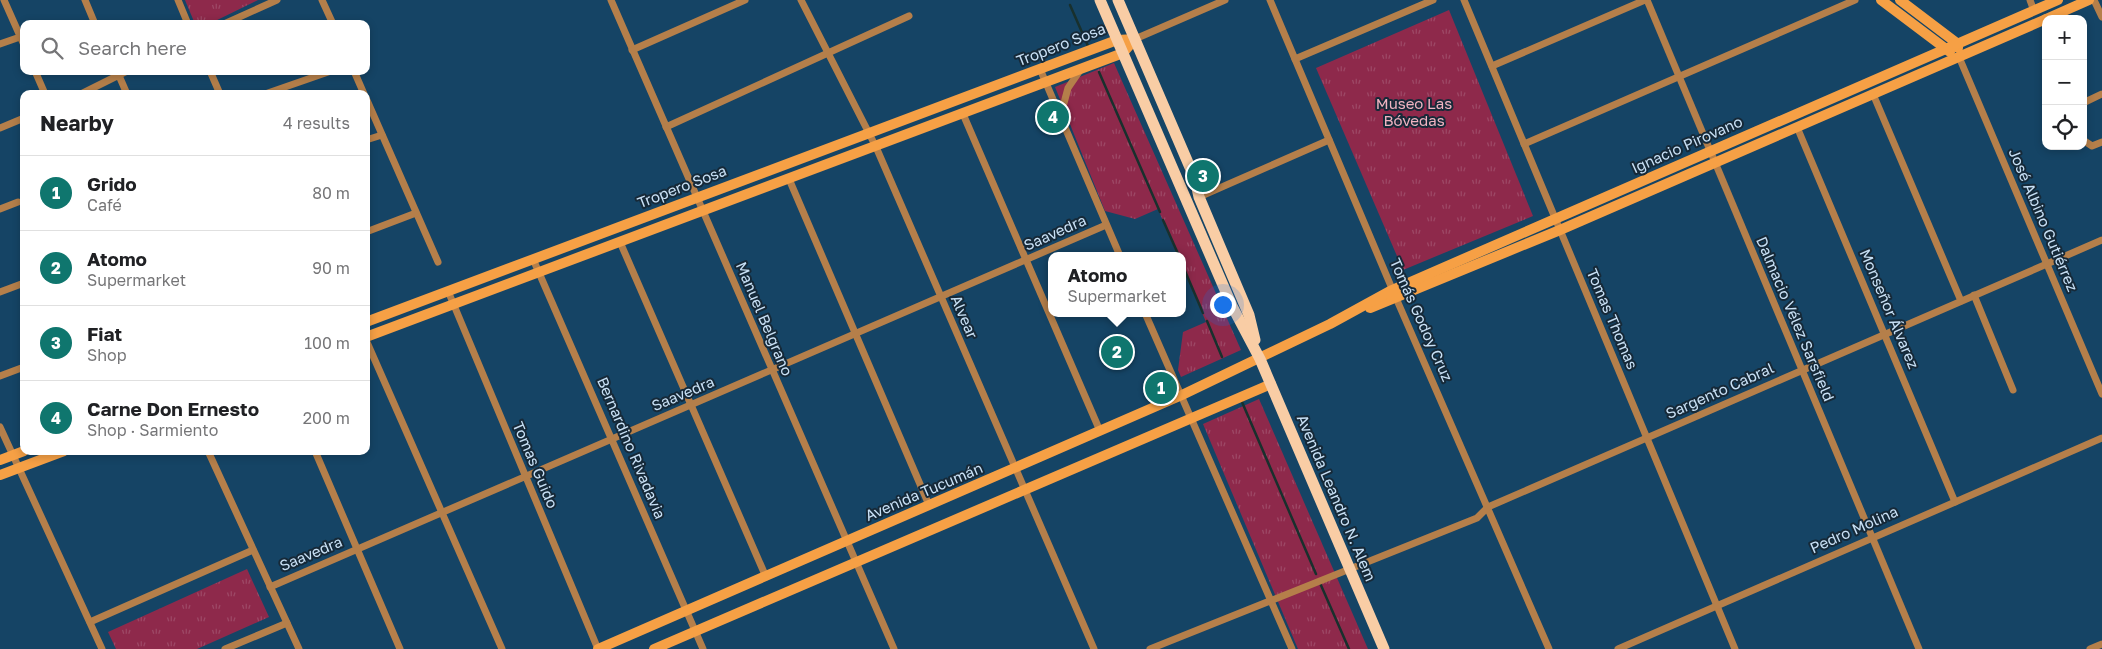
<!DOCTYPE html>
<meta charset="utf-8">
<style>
:root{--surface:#fff;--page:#f6f6f6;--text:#202124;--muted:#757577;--line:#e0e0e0;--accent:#0f766e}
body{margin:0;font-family:"Golos Text",sans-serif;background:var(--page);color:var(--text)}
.controls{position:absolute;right:15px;top:15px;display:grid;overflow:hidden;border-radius:10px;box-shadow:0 2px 8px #0003}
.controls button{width:45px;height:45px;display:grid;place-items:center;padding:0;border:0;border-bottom:1px solid var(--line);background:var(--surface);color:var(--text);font:25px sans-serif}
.you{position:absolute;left:1222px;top:304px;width:18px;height:18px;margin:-12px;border:4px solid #fff;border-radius:50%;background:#1a73e8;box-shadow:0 0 0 8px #1a73e833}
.badge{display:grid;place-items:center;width:32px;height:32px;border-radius:50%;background:var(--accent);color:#fff;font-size:16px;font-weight:700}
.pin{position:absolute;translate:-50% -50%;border:2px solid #fff;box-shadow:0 1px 5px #0006}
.popup{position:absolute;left:1048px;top:252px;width:138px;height:65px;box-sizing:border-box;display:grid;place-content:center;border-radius:10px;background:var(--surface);filter:drop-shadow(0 1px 4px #0005);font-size:16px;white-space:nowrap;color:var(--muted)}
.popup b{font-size:19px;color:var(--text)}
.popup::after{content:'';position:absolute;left:50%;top:100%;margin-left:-10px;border:10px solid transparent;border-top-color:var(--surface)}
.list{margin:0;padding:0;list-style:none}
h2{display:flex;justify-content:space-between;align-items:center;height:65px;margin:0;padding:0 20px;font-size:21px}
h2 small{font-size:16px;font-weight:400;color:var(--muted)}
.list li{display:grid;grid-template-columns:32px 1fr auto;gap:15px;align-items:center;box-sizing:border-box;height:75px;padding:0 20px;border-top:1px solid var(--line)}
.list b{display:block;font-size:19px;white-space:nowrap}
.list p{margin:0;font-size:16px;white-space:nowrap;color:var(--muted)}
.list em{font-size:16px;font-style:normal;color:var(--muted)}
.icon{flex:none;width:28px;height:28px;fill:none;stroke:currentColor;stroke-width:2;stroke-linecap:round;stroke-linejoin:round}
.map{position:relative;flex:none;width:2102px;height:649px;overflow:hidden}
.search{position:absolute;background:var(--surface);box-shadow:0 2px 8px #0003;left:20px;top:20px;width:350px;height:55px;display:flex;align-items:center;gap:12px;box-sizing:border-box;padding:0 18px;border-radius:10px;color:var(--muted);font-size:19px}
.panel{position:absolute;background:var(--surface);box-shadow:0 2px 8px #0003;left:20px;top:90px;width:350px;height:365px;border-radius:10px}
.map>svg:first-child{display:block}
</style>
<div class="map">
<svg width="2102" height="649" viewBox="0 0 2102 649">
<defs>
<pattern id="park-tufts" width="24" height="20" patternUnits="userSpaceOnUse" patternTransform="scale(1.25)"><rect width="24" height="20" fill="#8e294b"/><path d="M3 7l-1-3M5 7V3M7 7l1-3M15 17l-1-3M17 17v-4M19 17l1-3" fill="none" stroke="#9d4866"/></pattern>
</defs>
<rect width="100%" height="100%" fill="#154465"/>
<g fill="url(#park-tufts)">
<polygon points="185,0 258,0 209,24 195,24"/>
<polygon points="1449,10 1533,216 1403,270 1316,68"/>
<polygon points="1114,63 1241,350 1181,377 1178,370 1183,332 1206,322 1182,265 1182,256 1178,256 1158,209 1135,219 1105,211 1055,87"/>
<polygon points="1259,399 1368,649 1298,649 1203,424"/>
<polygon points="247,569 269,617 197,649 116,649 108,632"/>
</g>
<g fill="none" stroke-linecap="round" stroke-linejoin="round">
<g stroke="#18302d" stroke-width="2.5">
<polyline points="1070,5 1088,46"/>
<polyline points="1099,72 1160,212"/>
<polyline points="1163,220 1179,256"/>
<polyline points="1182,264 1203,313"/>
<polyline points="1207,321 1222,357"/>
<polyline points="1242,402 1316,574"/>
<polyline points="1320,583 1349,649"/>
</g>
<g stroke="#b57f4a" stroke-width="7">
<polyline points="4,0 24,45"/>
<polyline points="85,0 95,24"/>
<polyline points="178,0 188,24"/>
<polyline points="322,0 333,24"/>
<polyline points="611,0 894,649"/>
<polyline points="801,0 876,147 1094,649"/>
<polyline points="1270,0 1396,298 1549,649"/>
<polyline points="1464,0 1735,649"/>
<polyline points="1647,0 1919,649"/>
<polyline points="2030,0 2034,11"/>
<polyline points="2094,0 2102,17"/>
<polyline points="224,24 277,0"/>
<polyline points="1135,39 1225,0"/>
<polyline points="0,44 20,37"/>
<polyline points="632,50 745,0"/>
<polyline points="1959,57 2102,394"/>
<polyline points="1295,59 1433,0"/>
<polyline points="1492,66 1645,0"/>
<polyline points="1040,69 1120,256"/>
<polyline points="35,71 45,94"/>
<polyline points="117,71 127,94"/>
<polyline points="210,71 220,94"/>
<polyline points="354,71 364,94"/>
<polyline points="81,94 127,71"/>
<polyline points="265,94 331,71"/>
<polyline points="1873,94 1961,301"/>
<polyline points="366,98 438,262"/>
<polyline points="2083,103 2102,94"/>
<polyline points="963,114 1100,431"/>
<polyline points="1060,118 1068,88 1081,69"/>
<polyline points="666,127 909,16"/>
<polyline points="1797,127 1955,502"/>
<polyline points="0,128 24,118"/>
<polyline points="366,140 382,135"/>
<polyline points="2083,140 2092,146 2102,142"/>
<polyline points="1524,144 1855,0"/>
<polyline points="789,179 929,505"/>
<polyline points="1199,197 1329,140"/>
<polyline points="0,209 18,202"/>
<polyline points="366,232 416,213"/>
<polyline points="620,242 766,577"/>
<polyline points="533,259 703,649"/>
<polyline points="448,291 598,649"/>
<polyline points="0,292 24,283"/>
<polyline points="1974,295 2013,390"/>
<polyline points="1145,313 1292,649"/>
<polyline points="366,340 502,649"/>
<polyline points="0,376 24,367"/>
<polyline points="0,427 102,649"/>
<polyline points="208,451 299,649"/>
<polyline points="315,451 400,649"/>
<polyline points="270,587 1106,225"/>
<polyline points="90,622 253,550"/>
<polyline points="225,649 287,623"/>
<polyline points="1150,649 1477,518 1488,507 2102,240"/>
<polyline points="1618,649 2102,438"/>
<polyline points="2090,649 2102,644"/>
</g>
<g stroke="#f6a045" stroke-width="10">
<polyline points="1881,0 1950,52"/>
<polyline points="1900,0 1958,44 1958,48"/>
<polyline points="2046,19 2089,0"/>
<polyline points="1370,308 1560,230 2046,19"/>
<polyline points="366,322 1117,40 1135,39"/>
<polyline points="366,337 1123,53 1135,39"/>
<polyline points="0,460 24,451"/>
<polyline points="0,475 64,451"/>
<polyline points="598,649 1182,395 1330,324 1392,290 2058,0"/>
<polyline points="654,649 1271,384"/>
</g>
<g stroke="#f9cda5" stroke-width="11">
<polyline points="1100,0 1232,306 1260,359 1384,649"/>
<polyline points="1118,0 1195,179 1199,197 1249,315 1255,340"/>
</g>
</g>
<g text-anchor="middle" stroke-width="4" stroke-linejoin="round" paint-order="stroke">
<g font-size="15" fill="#c9e1f6" stroke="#162938">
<text transform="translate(1061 45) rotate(-21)" y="5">Tropero Sosa</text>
<text transform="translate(1687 145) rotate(-24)" y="5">Ignacio Pirovano</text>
<text transform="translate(682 187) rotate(-21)" y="5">Tropero Sosa</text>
<text transform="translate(2043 220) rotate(67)" y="5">José Albino Gutiérrez</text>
<text transform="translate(1055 233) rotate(-24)" y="5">Saavedra</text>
<text transform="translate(1889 309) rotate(67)" y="5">Monseñor Álvarez</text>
<text transform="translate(964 317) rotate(67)" y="5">Alvear</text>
<text transform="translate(764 319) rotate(67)" y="5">Manuel Belgrano</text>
<text transform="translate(1612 319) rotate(67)" y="5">Tomas Thomas</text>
<text transform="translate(1795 319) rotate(67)" y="5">Dalmacio Vélez Sarsfield</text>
<text transform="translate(1421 320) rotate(66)" y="5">Tomás Godoy Cruz</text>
<text transform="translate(1720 391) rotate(-24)" y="5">Sargento Cabral</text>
<text transform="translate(683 394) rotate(-23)" y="5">Saavedra</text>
<text transform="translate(631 448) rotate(67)" y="5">Bernardino Rivadavia</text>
<text transform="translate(535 465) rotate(67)" y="5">Tomas Guido</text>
<text transform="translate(924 492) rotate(-23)" y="5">Avenida Tucumán</text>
<text transform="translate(1336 498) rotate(67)" y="5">Avenida Leandro N. Alem</text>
<text transform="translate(1854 530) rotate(-24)" y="5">Pedro Molina</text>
<text transform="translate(311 554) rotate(-23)" y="5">Saavedra</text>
</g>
<g font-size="15" fill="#f1b3c1" stroke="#162938">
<text x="1414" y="109">Museo Las<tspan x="1414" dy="17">Bóvedas</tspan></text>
</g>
</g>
</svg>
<div class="controls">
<button>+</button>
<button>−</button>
<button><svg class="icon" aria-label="locate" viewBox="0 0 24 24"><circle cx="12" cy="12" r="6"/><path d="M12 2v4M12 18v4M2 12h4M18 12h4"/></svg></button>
</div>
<div class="you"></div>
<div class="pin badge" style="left:1161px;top:388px">1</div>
<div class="pin badge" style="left:1117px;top:352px">2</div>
<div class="popup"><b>Atomo</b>Supermarket</div>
<div class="pin badge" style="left:1203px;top:176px">3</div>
<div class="pin badge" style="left:1053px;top:117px">4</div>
<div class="search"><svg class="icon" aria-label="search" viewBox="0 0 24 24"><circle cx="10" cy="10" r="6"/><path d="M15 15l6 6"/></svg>Search here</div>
<section class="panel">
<h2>Nearby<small>4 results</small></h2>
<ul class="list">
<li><span class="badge">1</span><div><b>Grido</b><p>Café</p></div><em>80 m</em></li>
<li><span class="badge">2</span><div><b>Atomo</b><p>Supermarket</p></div><em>90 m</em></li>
<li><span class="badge">3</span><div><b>Fiat</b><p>Shop</p></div><em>100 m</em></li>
<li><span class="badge">4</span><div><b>Carne Don Ernesto</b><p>Shop · Sarmiento</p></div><em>200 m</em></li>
</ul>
</section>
</div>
